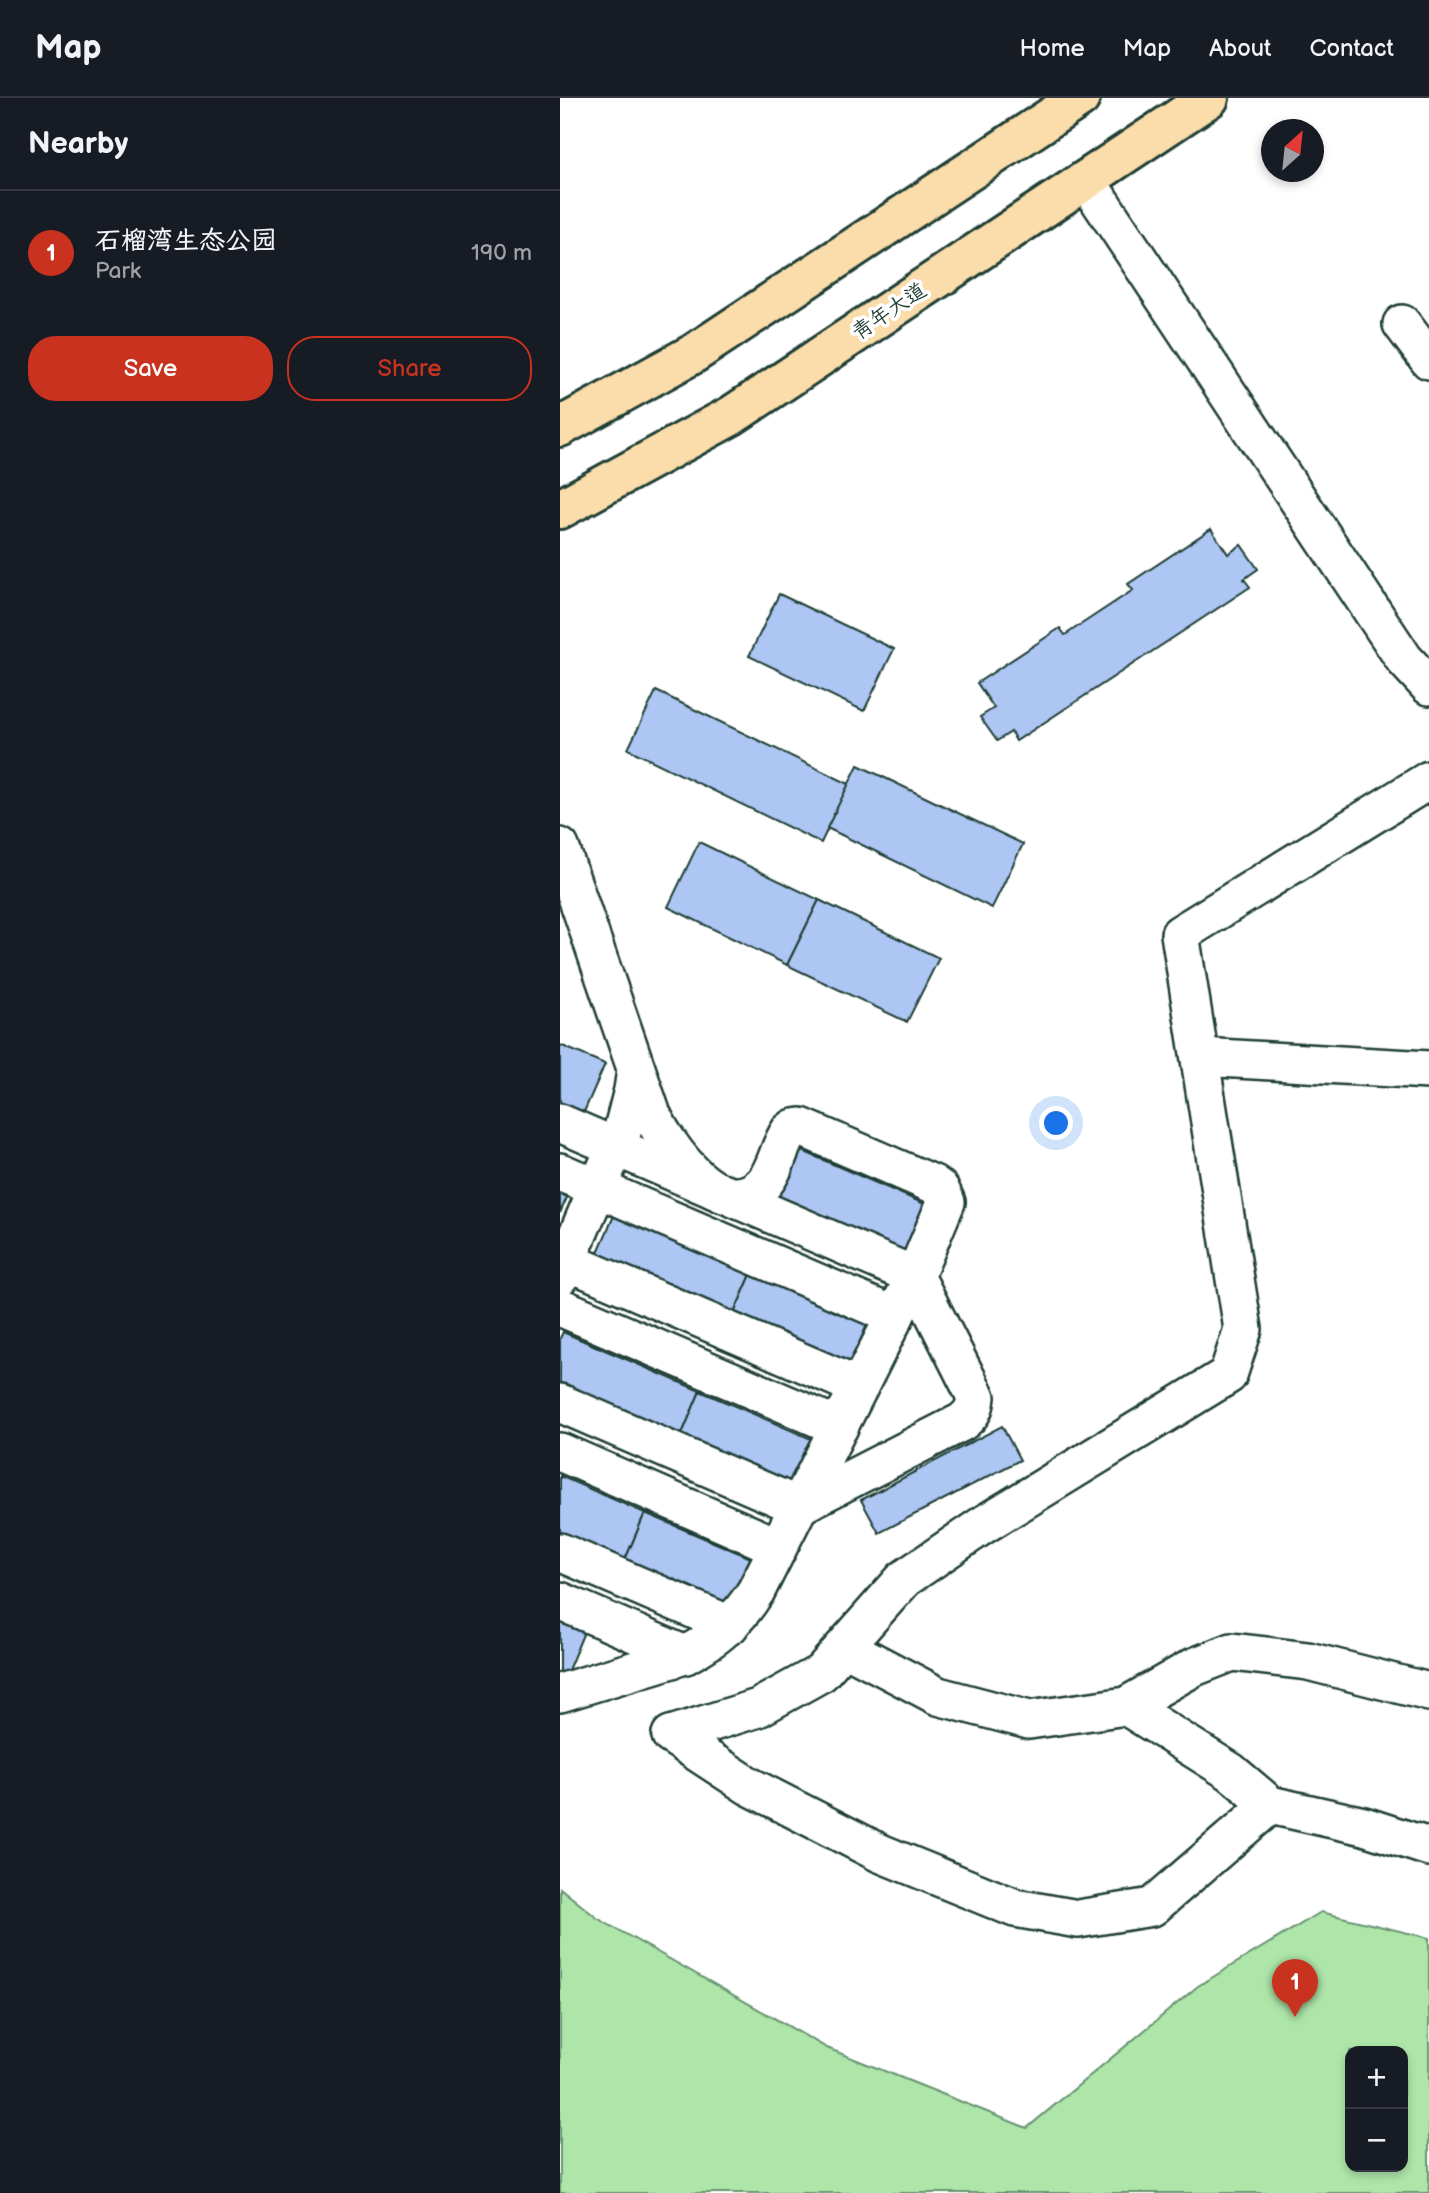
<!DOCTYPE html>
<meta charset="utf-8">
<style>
:root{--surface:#171b24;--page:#242831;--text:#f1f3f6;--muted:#9ea1a6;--line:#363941;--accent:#c8321e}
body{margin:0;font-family:"Balsamiq Sans","LXGW WenKai TC",sans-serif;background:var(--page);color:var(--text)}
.controls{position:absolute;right:21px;bottom:21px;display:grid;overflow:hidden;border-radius:14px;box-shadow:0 4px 10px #0003}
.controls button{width:63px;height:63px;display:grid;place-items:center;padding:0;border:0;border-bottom:2px solid var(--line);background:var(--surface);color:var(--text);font:35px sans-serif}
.compass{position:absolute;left:701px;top:21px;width:63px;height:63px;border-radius:50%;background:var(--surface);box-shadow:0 4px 10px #0003;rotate:27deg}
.you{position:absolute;left:497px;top:1026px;width:24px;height:24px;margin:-18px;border:5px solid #fff;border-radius:50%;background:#1a73e8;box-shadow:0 0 0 10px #1a73e833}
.badge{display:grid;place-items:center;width:46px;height:46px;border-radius:50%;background:var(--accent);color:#fff;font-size:23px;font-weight:700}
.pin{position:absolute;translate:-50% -58px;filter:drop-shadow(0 2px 4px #0008)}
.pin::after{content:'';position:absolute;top:37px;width:24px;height:21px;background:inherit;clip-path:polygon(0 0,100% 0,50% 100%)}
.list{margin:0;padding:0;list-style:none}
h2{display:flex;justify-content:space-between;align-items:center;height:91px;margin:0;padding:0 28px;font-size:30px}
h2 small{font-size:23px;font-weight:400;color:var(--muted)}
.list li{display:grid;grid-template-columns:46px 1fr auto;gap:21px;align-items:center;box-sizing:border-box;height:126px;padding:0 28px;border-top:2px solid var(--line)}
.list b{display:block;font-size:26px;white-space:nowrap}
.list p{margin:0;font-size:23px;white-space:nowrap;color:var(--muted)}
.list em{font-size:23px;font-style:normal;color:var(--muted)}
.actions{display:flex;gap:14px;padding:21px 28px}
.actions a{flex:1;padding:16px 0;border:2px solid var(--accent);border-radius:28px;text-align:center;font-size:24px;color:var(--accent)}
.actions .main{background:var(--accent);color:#fff}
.map{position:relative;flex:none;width:869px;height:2095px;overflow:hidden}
header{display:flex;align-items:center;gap:42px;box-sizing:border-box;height:98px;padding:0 35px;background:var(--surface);border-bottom:2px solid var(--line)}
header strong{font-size:33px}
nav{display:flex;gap:38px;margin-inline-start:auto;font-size:24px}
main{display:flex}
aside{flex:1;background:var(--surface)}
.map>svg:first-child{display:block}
</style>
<header>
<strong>Map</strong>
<nav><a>Home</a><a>Map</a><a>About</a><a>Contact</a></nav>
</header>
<main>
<aside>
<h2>Nearby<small></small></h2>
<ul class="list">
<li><span class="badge">1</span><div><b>石榴湾生态公园</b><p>Park</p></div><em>190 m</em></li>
</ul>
<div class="actions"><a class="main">Save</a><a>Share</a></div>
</aside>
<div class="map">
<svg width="869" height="2095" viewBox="0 0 869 2095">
<rect width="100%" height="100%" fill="#fff"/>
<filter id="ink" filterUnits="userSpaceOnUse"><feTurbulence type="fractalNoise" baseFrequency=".0143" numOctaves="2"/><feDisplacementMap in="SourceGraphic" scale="14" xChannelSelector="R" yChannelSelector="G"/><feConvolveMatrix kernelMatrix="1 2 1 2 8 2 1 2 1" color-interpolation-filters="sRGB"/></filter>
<g filter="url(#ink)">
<path fill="#aee6aa" stroke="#66926f" stroke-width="2" fill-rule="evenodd" d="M0,1790l37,30 230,130 200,80 171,-142 123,-74 108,26v255h-869zM790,1953h53v116h-53z"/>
<g fill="#adc6f3" stroke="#1f3d34" stroke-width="2">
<polygon points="651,431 668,456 681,447 698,471 684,481 690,489 456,643 451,634 437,643 420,619 434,610 417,585 500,530 505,537 573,492 568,486"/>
<polygon points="219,496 334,551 304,613 189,558"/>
<polygon points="96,593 289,686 261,745 68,651"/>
<polygon points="298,667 463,746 432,810 267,730"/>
<polygon points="139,744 259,802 227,867 108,809"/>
<polygon points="259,802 379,860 347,924 227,867"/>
<polygon points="0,947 45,966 24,1014 0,1004"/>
<polygon points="238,1051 367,1107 346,1154 217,1099"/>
<polygon points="0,1088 10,1093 0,1115"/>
<polygon points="56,1113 193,1172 172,1220 35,1161"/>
<polygon points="193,1172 309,1222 289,1270 172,1220"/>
<polygon points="3,1234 140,1293 120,1341 0,1290 0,1240"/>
<polygon points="140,1293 256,1343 236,1391 120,1341"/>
<polygon points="442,1328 460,1362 319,1435 301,1402"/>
<polygon points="0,1378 85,1415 65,1462 0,1434"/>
<polygon points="85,1415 191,1460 170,1508 65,1462"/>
<polygon points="0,1524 24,1534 4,1582 0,1580"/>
</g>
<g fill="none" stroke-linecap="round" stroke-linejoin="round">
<defs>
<g id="minor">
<polyline points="526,82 844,561 869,588"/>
<polyline points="842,226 869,262"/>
<path d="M0,749l92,268c15,31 68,110 110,70 14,-14 16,-37 27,-53l5,-4 7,-1 132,57 7,5 6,13 -31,74 -159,315c-18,29 -40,48 -71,64l-125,38"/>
<polyline points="640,959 869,972"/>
<path d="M0,1025l355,153 61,121c-1,12 -5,18 -14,25l-164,84 -238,-103"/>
<polyline points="0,1074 335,1218"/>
<polyline points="0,1160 299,1289"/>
<polyline points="0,1178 63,1031 73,992 76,972"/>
<polyline points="0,1209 279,1329"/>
<polyline points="0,1354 218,1449"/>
<polyline points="0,1454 170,1527"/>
<polyline points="0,1503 125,1557"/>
<polyline points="285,1549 378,1598 469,1622 566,1608 634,1569 672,1554 748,1563 869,1594"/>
<polyline points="566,1608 671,1674 710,1707"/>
<polyline points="111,1637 198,1610 261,1575 344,1481 423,1427 668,1277 683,1231 620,836 869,682"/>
<polyline points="111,1637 189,1688 320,1755 455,1810 518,1821 592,1809 710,1707 804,1728 869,1749"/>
</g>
<g id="highway">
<polyline points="0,329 133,256 520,0"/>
<polyline points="0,411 171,318 649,0"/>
</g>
</defs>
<use href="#minor" stroke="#1f3d34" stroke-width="42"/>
<use href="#highway" stroke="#1f3d34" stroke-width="44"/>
<use href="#minor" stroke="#fff" stroke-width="37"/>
<use href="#highway" stroke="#fbddab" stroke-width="38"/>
</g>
</g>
<g text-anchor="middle" stroke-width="7" stroke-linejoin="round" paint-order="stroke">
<g font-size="21" fill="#1f3d34" stroke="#fff">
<text transform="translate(329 213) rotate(-34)" y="7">青年大道</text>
</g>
</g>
</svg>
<div class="controls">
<button>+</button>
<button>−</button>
</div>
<svg class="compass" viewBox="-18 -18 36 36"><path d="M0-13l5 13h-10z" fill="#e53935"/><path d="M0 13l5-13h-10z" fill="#9ea1a6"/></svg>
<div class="you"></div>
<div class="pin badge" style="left:735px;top:1919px">1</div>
</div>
</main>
